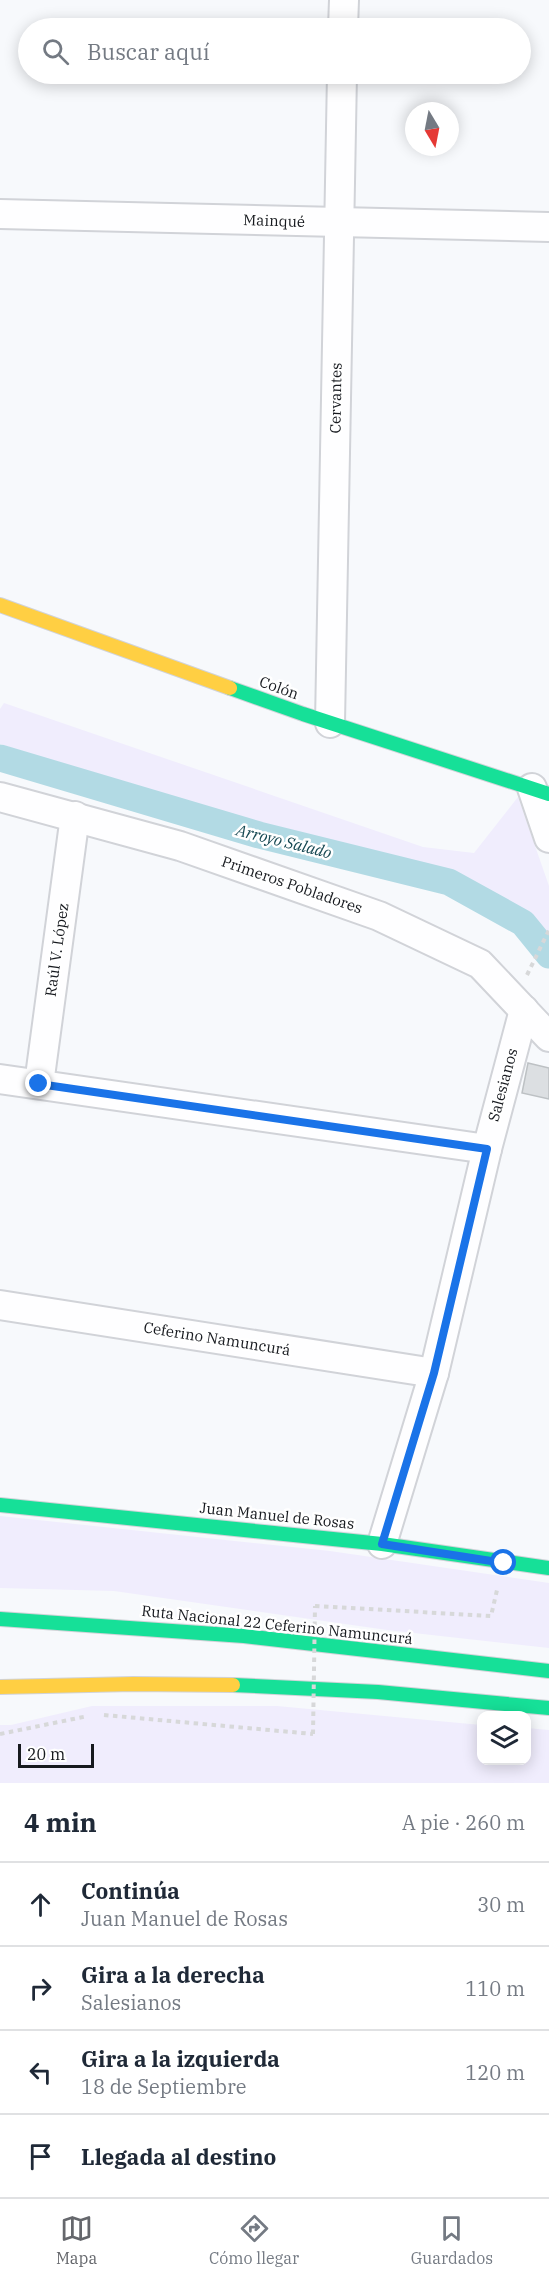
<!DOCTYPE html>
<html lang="es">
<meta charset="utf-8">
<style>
:root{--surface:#fff;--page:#f2f2f3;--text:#1f2937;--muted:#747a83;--line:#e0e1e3;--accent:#65676c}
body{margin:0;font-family:"IBM Plex Serif",serif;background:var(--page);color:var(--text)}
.controls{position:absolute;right:18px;bottom:18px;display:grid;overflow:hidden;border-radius:12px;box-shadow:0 3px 15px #0003}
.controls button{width:54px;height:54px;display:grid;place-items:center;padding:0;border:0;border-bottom:2px solid var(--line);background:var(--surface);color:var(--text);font:30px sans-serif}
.compass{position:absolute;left:405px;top:102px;width:54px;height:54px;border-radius:50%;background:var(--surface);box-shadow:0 3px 15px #0003;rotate:170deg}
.scale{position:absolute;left:18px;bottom:15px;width:76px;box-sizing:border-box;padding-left:6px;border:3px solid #16191e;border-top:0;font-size:16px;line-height:21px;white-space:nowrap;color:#16191e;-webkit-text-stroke:4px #fff;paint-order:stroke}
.stop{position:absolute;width:18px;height:18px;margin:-14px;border:4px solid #1a73e8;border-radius:50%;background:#fff}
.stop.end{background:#1a73e8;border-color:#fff;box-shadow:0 2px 6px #0008}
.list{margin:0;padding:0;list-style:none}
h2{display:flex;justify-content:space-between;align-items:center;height:78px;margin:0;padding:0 24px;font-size:26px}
h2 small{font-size:20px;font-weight:400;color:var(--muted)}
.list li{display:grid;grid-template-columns:39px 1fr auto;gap:18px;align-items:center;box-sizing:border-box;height:84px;padding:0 24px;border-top:2px solid var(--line)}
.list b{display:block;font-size:22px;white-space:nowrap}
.list p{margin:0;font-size:20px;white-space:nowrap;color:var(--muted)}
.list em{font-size:20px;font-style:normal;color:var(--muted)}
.icon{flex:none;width:33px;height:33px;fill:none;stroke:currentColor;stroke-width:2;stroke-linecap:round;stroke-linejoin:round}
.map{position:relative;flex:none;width:549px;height:1783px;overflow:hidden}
.search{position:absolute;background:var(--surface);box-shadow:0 3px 15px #0003;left:18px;right:18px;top:18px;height:66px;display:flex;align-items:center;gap:15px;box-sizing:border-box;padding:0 21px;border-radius:33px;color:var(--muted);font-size:22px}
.sheet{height:414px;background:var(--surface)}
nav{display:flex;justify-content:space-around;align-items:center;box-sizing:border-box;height:84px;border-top:2px solid var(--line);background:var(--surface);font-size:16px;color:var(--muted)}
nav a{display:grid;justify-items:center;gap:3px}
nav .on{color:var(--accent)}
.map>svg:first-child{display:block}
</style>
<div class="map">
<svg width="549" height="1783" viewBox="0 0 549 1783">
<rect width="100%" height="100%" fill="#f7f9fc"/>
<g fill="#f0edfd">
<polygon points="4,703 423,847 474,853 518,797 549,886 549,939 533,919 487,890 457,876 266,829 0,744 0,709"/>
<polygon points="0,1516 330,1551 549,1583 549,1648 387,1630 114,1591 0,1588"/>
<polygon points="92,1706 277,1706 481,1725 482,1760 526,1760 527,1728 549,1730 549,1783 0,1783 0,1725 11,1725"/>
</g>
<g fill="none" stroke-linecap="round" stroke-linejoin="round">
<polyline stroke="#b2dae4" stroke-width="27" points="0,758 259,835 449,882 523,923 549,955"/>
</g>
<polygon fill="#dcdfe2" stroke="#bdc1c4" stroke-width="1.5" points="528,1063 549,1068 549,1099 522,1093"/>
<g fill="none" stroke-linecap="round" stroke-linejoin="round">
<defs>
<g id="street">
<polyline points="343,28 344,0"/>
<polyline points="0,214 549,227"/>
<polyline points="330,723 342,74"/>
<polyline points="532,788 549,838"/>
<polyline points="0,797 180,846 379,916 480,964 549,1037"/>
<polyline points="0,1079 487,1149"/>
<polyline points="39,1084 75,816"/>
<polyline points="0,1305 434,1373"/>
<polyline points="382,1544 434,1373 487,1149 524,1010"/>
</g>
<g id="fast">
<polyline points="230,688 303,714 549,794"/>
<polyline points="0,1505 382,1544 549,1568"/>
<polyline points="0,1619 244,1636 549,1671"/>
<polyline points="233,1685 378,1692 549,1708"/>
</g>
<g id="slow">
<polyline points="0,605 230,688"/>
<polyline points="0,1687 133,1684 233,1685"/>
</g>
</defs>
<use href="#street" stroke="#d1d3d8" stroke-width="32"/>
<use href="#fast" stroke="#d1d3d8" stroke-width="16"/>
<use href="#slow" stroke="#d1d3d8" stroke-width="16"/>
<g stroke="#d7d8d9" stroke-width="4" stroke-dasharray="4.5 4.5" stroke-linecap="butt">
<polyline points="527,975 549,930"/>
<polyline points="315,1606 491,1616 497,1590"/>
<polyline points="104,1715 313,1734"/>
<polyline points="0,1734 88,1716"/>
</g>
<use href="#street" stroke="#fefeff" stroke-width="28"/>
<use href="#fast" stroke="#16e098" stroke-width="14"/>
<use href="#slow" stroke="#ffcf43" stroke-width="14"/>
<polyline stroke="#d7d8d9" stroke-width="4" stroke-dasharray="4.5 4.5" stroke-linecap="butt" points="313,1734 315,1606"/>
</g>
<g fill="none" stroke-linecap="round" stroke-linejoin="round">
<polyline stroke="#1a73e8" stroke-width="8" points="39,1084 487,1149 434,1373 382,1544 504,1563"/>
</g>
<g text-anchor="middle" stroke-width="5" stroke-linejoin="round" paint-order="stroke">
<g font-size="15" fill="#16191e" stroke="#fff">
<text transform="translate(274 221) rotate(2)" y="5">Mainqué</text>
<text transform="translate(336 398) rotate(-89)" y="5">Cervantes</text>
<text transform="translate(279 688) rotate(20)" y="5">Colón</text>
<text transform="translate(292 885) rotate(19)" y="5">Primeros Pobladores</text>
<text transform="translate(57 950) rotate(-82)" y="5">Raúl V. López</text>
<text transform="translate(503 1085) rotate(-75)" y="5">Salesianos</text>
<text transform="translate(217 1339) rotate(9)" y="5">Ceferino Namuncurá</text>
<text transform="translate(277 1516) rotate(6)" y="5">Juan Manuel de Rosas</text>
<text transform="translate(277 1625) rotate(6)" y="5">Ruta Nacional 22 Ceferino Namuncurá</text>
</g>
<g font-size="16" font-style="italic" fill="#164852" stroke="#fff">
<text transform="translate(284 841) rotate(14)" y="6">Arroyo Salado</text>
</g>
</g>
</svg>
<div class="controls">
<button><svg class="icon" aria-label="layers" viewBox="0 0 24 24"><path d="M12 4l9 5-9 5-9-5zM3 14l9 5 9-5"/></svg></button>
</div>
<svg class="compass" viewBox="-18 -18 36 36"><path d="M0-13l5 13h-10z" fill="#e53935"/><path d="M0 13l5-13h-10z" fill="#747a83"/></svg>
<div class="scale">20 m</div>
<div class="stop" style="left:504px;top:1563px"></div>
<div class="stop end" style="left:39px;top:1084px"></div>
<div class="search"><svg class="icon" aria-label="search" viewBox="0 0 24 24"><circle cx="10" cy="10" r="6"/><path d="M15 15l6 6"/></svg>Buscar aquí</div>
</div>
<section class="sheet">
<h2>4 min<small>A pie · 260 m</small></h2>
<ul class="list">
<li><svg class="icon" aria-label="ahead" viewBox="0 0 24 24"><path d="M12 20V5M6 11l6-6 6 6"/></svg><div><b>Continúa</b><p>Juan Manuel de Rosas</p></div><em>30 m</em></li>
<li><svg class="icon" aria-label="right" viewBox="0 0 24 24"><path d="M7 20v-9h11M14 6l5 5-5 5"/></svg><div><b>Gira a la derecha</b><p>Salesianos</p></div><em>110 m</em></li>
<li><svg class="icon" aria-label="left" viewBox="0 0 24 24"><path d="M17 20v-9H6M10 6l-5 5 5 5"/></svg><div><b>Gira a la izquierda</b><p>18 de Septiembre</p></div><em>120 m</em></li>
<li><svg class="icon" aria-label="arrive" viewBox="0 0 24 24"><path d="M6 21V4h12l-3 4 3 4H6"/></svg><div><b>Llegada al destino</b></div></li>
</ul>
</section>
<nav>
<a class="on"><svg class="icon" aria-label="map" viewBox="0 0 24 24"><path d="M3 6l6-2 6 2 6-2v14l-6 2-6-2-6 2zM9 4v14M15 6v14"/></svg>Mapa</a>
<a><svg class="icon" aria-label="directions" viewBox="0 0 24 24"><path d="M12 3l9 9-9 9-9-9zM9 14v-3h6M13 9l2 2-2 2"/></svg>Cómo llegar</a>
<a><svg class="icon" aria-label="saved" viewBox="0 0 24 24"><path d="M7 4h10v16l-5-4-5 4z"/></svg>Guardados</a>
</nav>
